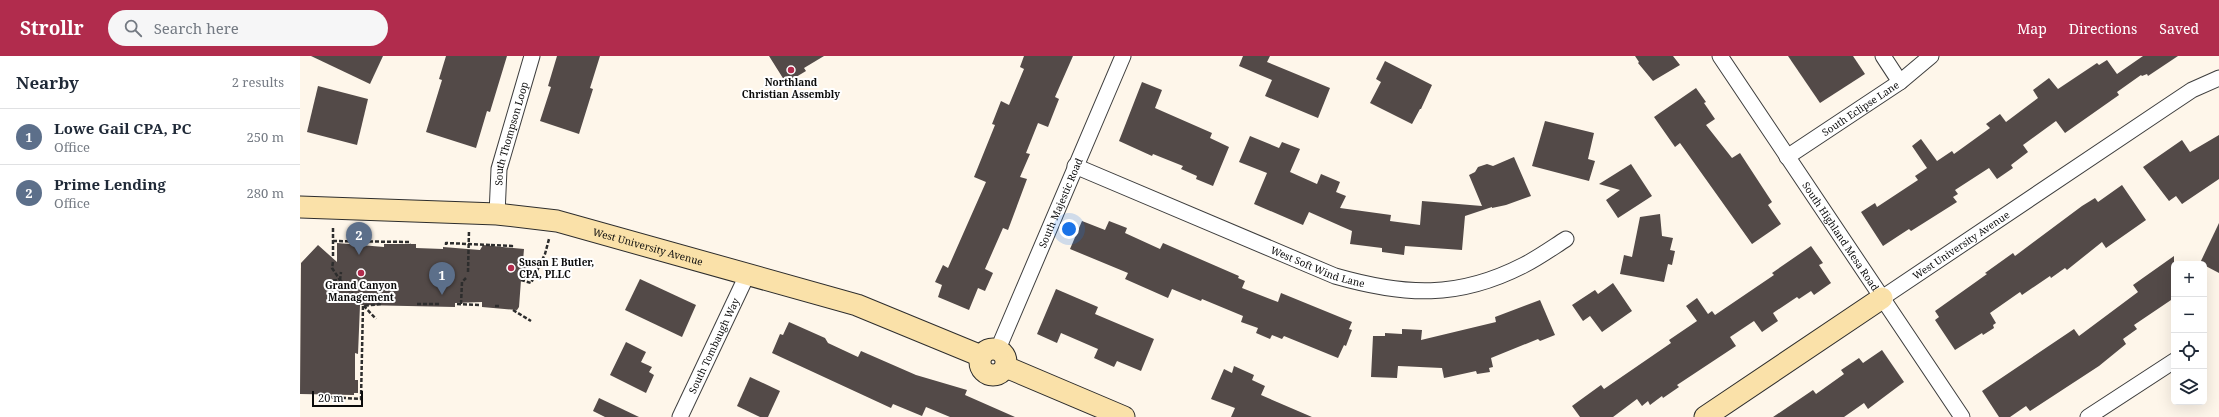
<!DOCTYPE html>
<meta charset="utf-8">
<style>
:root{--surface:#fff;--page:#f6f6f7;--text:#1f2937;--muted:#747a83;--line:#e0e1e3;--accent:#b12c4d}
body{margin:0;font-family:"Noto Serif",serif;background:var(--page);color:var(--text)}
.controls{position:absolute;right:12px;bottom:12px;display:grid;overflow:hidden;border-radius:6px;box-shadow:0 4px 16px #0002}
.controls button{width:36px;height:36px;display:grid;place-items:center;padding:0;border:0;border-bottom:1px solid var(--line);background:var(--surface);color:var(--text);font:20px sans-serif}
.scale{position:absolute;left:12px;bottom:10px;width:51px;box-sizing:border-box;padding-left:4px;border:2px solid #0b0b0b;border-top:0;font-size:11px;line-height:14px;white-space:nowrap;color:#0b0b0b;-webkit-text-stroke:3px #fff;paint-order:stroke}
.you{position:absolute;left:769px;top:173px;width:14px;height:14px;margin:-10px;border:3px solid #fff;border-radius:50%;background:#1a73e8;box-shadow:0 0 0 6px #1a73e833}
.badge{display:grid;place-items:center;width:26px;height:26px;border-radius:50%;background:var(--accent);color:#fff;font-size:13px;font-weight:700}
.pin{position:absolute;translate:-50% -33px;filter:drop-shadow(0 1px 2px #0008)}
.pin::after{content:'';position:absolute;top:21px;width:14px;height:12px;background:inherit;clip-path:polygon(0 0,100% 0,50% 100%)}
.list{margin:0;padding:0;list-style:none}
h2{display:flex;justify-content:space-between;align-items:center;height:52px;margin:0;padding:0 16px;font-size:17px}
h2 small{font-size:13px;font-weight:400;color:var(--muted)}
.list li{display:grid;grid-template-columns:26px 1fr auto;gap:12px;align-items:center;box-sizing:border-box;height:56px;padding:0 16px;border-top:1px solid var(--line)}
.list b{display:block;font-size:15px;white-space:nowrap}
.list p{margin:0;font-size:13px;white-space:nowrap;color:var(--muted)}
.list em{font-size:13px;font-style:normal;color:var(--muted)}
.icon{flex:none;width:22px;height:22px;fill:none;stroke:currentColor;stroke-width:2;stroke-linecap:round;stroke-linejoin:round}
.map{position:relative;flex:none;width:1919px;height:361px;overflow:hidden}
header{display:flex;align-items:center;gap:24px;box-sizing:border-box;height:56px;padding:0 20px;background:var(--accent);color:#fff}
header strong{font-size:19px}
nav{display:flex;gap:22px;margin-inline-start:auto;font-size:14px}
.search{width:280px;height:36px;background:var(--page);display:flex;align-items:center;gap:10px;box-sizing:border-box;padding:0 14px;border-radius:22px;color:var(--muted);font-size:15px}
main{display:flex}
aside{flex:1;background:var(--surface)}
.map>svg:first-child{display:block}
</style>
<header>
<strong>Strollr</strong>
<div class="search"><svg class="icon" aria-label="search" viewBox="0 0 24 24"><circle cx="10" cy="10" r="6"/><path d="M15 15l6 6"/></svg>Search here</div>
<nav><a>Map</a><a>Directions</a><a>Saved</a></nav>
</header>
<main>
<aside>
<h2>Nearby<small>2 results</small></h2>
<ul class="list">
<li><span class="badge" style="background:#5c6f8a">1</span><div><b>Lowe Gail CPA, PC</b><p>Office</p></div><em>250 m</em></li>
<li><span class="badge" style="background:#5c6f8a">2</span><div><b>Prime Lending</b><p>Office</p></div><em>280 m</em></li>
</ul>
</aside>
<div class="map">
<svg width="1919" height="361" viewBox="0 0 1919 361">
<rect width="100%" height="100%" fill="#fef6ea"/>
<g fill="#534a48">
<polygon points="11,0 83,0 70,28"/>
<polygon points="146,0 207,0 190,56 187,55 176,92 126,76 142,24 139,23"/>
<polygon points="257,0 300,0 290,32 293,33 279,78 240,65 251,31 248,30"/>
<polygon points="469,0 524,0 504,12 506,15 486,27"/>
<polygon points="724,0 773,0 755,41 759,43 748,71 738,67 726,97 730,98 720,121 727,123 708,174 703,172 685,213 693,217 685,235 678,232 669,254 638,241 642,229 635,226 643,209 648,212 686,126 674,121 695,69 692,68 701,45 709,49 724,13 720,11"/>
<polygon points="943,0 970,0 967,6 1030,32 1018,62 965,40 972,24 939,10"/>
<polygon points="1335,0 1373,0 1380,9 1353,25 1338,7 1339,6"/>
<polygon points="1488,0 1553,0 1565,18 1520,47"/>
<polygon points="1843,0 1878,0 1848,20 1847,18 1842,20 1841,19 1817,36 1819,39 1765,77 1756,65 1723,89 1728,96 1711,109 1713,112 1697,123 1689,112 1655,134 1658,138 1653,141 1657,146 1611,175 1609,173 1583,190 1561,156 1575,147 1577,151 1618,124 1615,120 1627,112 1612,90 1621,83 1637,105 1652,95 1654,98 1690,72 1686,68 1700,58 1706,66 1738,42 1733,34 1749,22 1758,33 1797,7 1799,9 1807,4 1817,18"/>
<polygon points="1085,5 1132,29 1121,53 1120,53 1112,68 1070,47 1081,26 1076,23"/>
<polygon points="842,26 862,34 855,52 912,77 910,82 929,91 913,130 896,123 897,120 881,113 883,110 853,98 852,100 819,85"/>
<polygon points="18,30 68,43 57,89 7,76"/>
<polygon points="1396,32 1406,46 1404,47 1415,63 1406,69 1432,102 1440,97 1472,146 1468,149 1481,168 1452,188 1380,87 1375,91 1354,61"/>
<polygon points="1245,65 1294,77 1288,103 1295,105 1289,125 1232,110"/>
<polygon points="1919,79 1919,123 1882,148 1876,140 1869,145 1843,111 1882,84 1890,96"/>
<polygon points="950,80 979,92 982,86 1000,93 990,116 1017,128 1021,118 1040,126 1036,136 1046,140 1040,152 1091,159 1090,165 1120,169 1122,145 1182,150 1169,119 1175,116 1178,111 1187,108 1193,110 1214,101 1231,140 1206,149 1192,152 1192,151 1165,160 1162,194 1105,190 1104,199 1082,196 1082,192 1050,188 1052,175 1009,156 1003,169 954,148 967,117 939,106"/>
<polygon points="1331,108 1352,140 1318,162 1306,144 1320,134 1299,128"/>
<polygon points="1822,129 1846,164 1806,192 1802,186 1767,214 1765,212 1751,222 1750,220 1722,239 1720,236 1690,257 1696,267 1693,269 1694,272 1683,279 1682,277 1655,294 1635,264 1639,261 1635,255 1687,218 1685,217 1713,197 1715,200 1782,150 1795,142 1798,146"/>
<polygon points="1360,158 1362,180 1373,182 1370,194 1375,195 1372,209 1368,208 1364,226 1320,218 1324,199 1332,201 1340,161"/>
<polygon points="782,165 805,174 809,165 827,172 825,177 860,193 863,187 939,220 938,222 945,225 942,232 978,246 981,237 1052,266 1049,273 1052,274 1046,290 1044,289 1038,302 984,280 982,283 972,279 970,283 956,277 958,272 941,266 943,260 902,243 901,245 872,233 868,242 825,223 828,217 770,193"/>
<polygon points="1919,167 1919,217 1900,207"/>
<polygon points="37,187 84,191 84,188 116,188 116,192 143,193 143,191 180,194 183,189 224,193 223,205 230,206 228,224 221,224 219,251 217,254 182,251 182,246 155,247 155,251 60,249 58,298 55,297 55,324 58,324 58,337 54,337 54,339 0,338 1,207 18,189 37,206"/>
<polygon points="1511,190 1523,207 1519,209 1531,227 1514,239 1511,235 1499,243 1497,241 1473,257 1478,265 1462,276 1454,265 1430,281 1436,290 1377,329 1379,331 1363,342 1362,340 1350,349 1348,345 1342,350 1337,343 1313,361 1280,361 1272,350 1301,329 1304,333 1371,287 1369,284 1397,265 1386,250 1397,242 1408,258 1412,255 1415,259 1474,219 1472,217"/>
<polygon points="1874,200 1874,242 1834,269 1837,273 1823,283 1826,288 1799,310 1730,355 1726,350 1710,361 1699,361 1682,335 1774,273 1779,280 1838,236 1833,229"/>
<polygon points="340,223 396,249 382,281 325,254"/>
<polygon points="1313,227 1332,255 1302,276 1290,260 1283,265 1272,249 1295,234 1298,238"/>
<polygon points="756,233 798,251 795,258 854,283 841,315 817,305 814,311 794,302 798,293 761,277 757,287 737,278"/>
<polygon points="1240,244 1255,279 1240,285 1238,283 1191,302 1193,311 1189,312 1190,316 1177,318 1176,315 1144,322 1142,312 1098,310 1097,322 1071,321 1073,280 1085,280 1085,277 1102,278 1102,273 1122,274 1121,284 1196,266 1195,261"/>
<polygon points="489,266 525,282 528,287 558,301 561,295 616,319 667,334 665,339 715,361 650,361 626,351 622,360 593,348 591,352 472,297 480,278 483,279"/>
<polygon points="326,286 346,296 341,306 352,311 349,316 354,319 346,337 310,319"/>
<polygon points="1582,294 1604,326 1568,353 1564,347 1544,361 1473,361 1513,334 1516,338 1544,318 1541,314 1559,302 1563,307"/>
<polygon points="934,310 954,319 952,324 965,330 961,339 1012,361 931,361 935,352 911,343 924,313 932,317"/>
<polygon points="450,321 480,335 468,361 460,361 437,350"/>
<polygon points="299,342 339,361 305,361 293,355"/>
</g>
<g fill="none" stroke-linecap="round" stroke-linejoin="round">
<defs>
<g id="street">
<path id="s1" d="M1420,0l242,361"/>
<polyline points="1583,0 1600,26"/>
<path id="s2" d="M1487,101l113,-75 31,-26"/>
<path id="s3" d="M775,110l260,110c70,20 123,23 189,-11 14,-7 28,-17 42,-26"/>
<path id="s4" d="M197,158l2,-45 33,-113"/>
<path id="s5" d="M1582,242l286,-192 24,-16 27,-12"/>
<path id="s6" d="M698,293l125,-293"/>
<path id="s7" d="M380,361l68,-144"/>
<polyline points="1788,361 1874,305"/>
</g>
<g id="secondary">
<path id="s8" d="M0,151l197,7 60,7 300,84 124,51"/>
<circle cx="693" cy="306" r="13"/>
<polyline points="706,311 824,361"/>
<polyline points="1405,361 1582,242"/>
</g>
</defs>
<use href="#street" stroke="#3e3e3e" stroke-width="17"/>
<use href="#secondary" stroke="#2d2d2d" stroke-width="23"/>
<g stroke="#2d2d2d" stroke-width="2.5" stroke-dasharray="4 2" stroke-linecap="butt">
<polyline points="33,172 33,200"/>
<polyline points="33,185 109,186 110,188"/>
<polyline points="146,189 146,187 191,189 191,190"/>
<polyline points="191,189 212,190 211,192"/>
<polyline points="33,206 32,212 40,224"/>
<polyline points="168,216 169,174"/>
<polyline points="40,224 41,216"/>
<polyline points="221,224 231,227 245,198 249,183"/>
<polyline points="27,225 40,224 76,263"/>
<polyline points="117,248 139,248"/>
<polyline points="157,248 181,249"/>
<polyline points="161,248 162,226 166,222"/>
<polyline points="195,250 201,250"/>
<polyline points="213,254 231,265"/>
<polyline points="30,341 61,343 63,250 81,248"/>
</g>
<use href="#street" stroke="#fff" stroke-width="15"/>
<use href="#secondary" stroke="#fae1a9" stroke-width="21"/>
</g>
<g fill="#b12c4d" stroke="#fff" stroke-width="1.5">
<circle cx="491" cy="14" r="4"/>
<circle cx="211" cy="212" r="4"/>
<circle cx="61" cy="217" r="4"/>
</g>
<g text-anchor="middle" stroke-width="4" stroke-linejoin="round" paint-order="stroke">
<g font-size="10" font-weight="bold" fill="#0b0b0b" stroke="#fff">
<text x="491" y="30">Northland<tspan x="491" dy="12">Christian Assembly</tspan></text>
<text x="219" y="210" text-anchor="start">Susan E Butler,<tspan x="219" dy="12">CPA, PLLC</tspan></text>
<text x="61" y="233">Grand Canyon<tspan x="61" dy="12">Management</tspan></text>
</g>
<g font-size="10" fill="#0b0b0b" stroke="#fff">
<text dy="4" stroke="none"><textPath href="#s2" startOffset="88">South Eclipse Lane</textPath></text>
<text dy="4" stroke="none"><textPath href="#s4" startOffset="82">South Thompson Loop</textPath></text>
<text dy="4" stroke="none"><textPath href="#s6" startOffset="159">South Majestic Road</textPath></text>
<text dy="4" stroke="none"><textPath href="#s1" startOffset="217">South Highland Mesa Road</textPath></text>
<text dy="4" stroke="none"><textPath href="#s8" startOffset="352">West University Avenue</textPath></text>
<text dy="4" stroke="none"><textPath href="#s5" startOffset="95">West University Avenue</textPath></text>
<text dy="4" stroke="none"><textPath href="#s3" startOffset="263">West Soft Wind Lane</textPath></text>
<text dy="4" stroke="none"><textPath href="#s7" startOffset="79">South Tombaugh Way</textPath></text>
</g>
</g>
</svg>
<div class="controls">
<button>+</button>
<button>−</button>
<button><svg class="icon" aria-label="locate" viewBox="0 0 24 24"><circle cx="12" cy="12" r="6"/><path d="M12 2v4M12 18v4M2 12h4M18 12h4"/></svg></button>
<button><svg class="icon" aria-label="layers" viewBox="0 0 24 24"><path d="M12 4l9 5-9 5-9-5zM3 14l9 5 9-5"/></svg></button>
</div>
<div class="scale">20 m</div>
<div class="you"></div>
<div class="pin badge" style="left:142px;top:239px;background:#5c6f8a">1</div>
<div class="pin badge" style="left:59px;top:199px;background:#5c6f8a">2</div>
</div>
</main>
